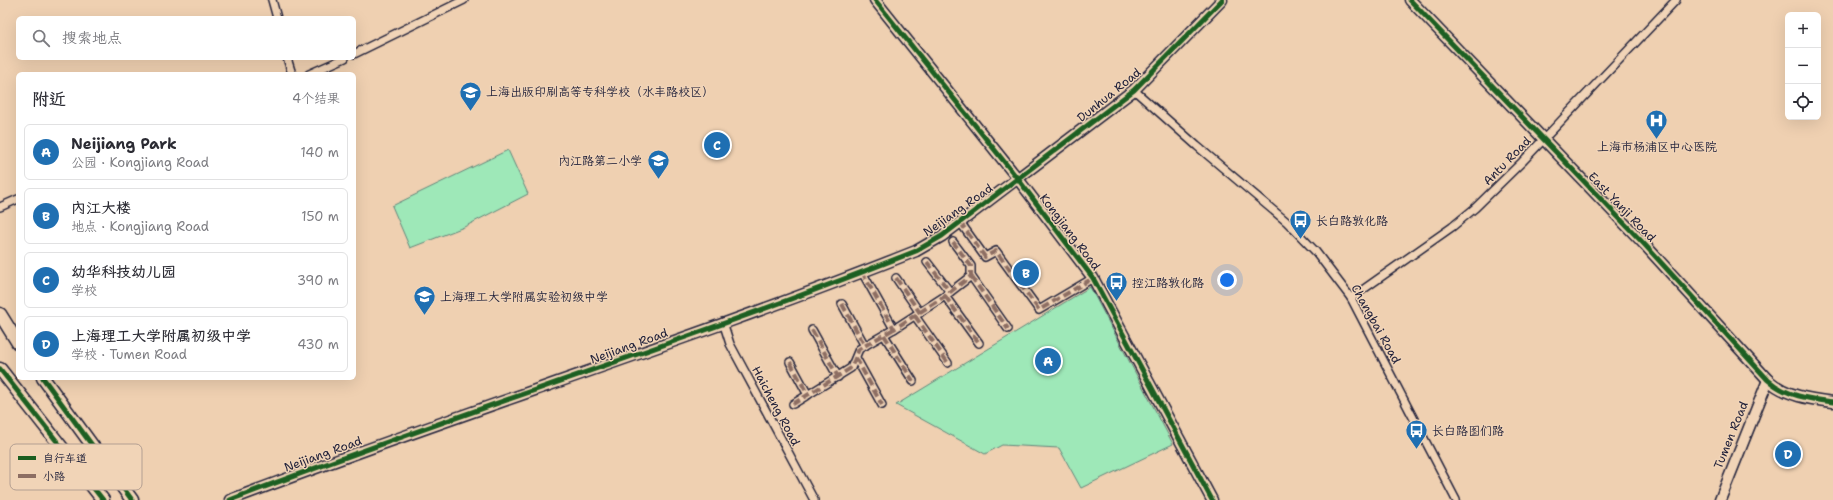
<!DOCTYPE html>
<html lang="zh">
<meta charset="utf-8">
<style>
:root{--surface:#fff;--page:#f2f2f3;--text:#2b2b33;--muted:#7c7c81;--line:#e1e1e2;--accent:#1f6fb2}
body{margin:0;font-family:"Shantell Sans","LXGW WenKai TC",sans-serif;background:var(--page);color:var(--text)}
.controls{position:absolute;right:12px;top:12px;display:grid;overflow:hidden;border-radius:6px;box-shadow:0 4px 16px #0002}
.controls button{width:36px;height:36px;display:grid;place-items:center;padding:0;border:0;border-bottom:1px solid var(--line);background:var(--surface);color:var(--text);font:20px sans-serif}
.you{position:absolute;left:1227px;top:280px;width:14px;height:14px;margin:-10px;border:3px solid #fff;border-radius:50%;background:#1a73e8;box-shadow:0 0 0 6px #1a73e833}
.badge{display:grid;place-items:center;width:26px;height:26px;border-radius:50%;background:var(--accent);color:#fff;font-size:13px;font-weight:700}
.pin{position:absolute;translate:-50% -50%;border:2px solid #fff;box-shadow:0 1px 4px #0006}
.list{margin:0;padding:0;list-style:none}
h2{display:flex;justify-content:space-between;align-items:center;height:52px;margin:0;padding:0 16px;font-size:17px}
h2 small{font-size:13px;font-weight:400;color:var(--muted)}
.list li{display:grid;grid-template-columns:26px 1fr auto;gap:12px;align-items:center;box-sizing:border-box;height:56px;margin:0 8px 8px;padding:0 8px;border:1px solid var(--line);border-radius:6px}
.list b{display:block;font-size:15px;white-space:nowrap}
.list p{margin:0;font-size:13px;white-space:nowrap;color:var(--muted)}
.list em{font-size:13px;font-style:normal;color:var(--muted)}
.icon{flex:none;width:22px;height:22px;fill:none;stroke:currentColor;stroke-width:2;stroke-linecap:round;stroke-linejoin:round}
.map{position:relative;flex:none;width:1833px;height:500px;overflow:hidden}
.search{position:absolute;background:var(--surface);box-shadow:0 4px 16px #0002;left:16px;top:16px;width:340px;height:44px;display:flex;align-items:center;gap:10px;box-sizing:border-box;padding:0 14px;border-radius:6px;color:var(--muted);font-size:15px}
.panel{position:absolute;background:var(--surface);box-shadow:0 4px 16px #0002;left:16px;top:72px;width:340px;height:308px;border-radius:6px}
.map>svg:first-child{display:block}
</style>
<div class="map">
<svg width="1833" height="500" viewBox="0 0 1833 500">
<rect width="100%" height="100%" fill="#efd0b1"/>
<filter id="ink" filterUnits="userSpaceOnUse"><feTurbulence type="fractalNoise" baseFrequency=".025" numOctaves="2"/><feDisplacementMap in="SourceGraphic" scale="8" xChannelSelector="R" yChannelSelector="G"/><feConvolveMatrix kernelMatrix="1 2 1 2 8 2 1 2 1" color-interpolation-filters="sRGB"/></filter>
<g filter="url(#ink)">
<g fill="#9ee8b8" stroke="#60857a">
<polygon points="508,150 528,194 464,227 410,248 392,206"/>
<polygon points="1090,287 1173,444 1081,488 1059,448 1002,445 985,454 896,405"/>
</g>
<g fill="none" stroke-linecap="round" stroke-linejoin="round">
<defs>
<g id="street">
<polyline points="272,0 277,18"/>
<polyline points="354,54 464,0"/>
<polyline points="287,58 292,74"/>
<polyline points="309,74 345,58"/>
<polyline points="1134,90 1197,146 1287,222 1316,252 1351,298 1456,500"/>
<polyline points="0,207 18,199"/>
<polyline points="960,222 985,257 996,251 1039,310 1093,278"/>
<polyline points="927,262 950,292"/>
<polyline points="862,272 894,329 945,296 971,276 971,266 953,242"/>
<polyline points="971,276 1008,329"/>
<polyline points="896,278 920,313"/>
<polyline points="945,296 979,343"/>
<polyline points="1351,298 1452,227 1475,208 1522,162 1676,0"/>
<polyline points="842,304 865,346"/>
<polyline points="915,316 948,363"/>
<polyline points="723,322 730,344 814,500"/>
<polyline points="812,330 838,377"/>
<polyline points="884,335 913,381"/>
<polyline points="856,358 882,405"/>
<polyline points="790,362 808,395"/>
<polyline points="793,404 851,368 859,349 894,329"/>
</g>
<g id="secondary">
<polyline points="875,0 1018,179 1093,278 1212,500"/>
<path d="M1410,0l235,245 123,135c18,16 41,19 65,22"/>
<path d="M230,500c227,-87 460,-159 686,-249l26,-15 192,-146 88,-90"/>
<polyline points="1720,500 1768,380"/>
</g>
<g id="primary">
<polyline points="0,314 18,343"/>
<polyline points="0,369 103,500"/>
<polyline points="43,378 132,500"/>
</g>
</defs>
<use href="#street" stroke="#22223b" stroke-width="10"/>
<use href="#secondary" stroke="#22223b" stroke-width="13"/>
<use href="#primary" stroke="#22223b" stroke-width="15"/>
<use href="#street" stroke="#f1d4b7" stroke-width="7"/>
<use href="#secondary" stroke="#f1d4b7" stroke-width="10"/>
<use href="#primary" stroke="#f1d4b7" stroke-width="12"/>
<g stroke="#8d6e63" stroke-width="4" stroke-dasharray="8 4" stroke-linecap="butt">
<polyline points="960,222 985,257 996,251 1039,310 1093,278"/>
<polyline points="927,262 950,292"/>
<polyline points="862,272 894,329 945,296 971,276 971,266 953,242"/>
<polyline points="971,276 1008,329"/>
<polyline points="896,278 920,313"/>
<polyline points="945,296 979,343"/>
<polyline points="842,304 865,346"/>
<polyline points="915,316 948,363"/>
<polyline points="812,330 838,377"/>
<polyline points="884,335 913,381"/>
<polyline points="856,358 882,405"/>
<polyline points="790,362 808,395"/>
<polyline points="793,404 851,368 859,349 894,329"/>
</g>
<defs>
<g id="cycleway">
<polyline points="875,0 1018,179 1093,278 1212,500"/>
<path d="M1410,0l235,245 123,135c18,16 41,19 65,22"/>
<polyline points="0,369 103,500"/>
<polyline points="43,378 132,500"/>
<path d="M230,500c227,-87 460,-159 686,-249l26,-15 192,-146 88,-90"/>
</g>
</defs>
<use href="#cycleway" stroke="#f1d4b7" stroke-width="8"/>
<use href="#cycleway" stroke="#1b5e20" stroke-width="5"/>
</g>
</g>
<defs>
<symbol id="university-pin" viewBox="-11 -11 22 30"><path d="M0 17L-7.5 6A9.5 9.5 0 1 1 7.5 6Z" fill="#1f6fb2" stroke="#f1d4b7"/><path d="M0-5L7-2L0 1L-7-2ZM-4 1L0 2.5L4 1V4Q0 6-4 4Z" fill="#fff"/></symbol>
<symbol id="hospital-pin" viewBox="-11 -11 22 30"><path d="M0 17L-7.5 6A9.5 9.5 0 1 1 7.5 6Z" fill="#1f6fb2" stroke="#f1d4b7"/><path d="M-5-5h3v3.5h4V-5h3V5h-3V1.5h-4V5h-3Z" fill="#fff"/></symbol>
<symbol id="school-pin" viewBox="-11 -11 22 30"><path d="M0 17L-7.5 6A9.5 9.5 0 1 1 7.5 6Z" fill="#1f6fb2" stroke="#f1d4b7"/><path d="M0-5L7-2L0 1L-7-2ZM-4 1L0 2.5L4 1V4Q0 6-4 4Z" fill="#fff"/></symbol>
<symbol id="bus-pin" viewBox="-11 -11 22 30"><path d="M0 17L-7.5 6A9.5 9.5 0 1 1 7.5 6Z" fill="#1f6fb2" stroke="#f1d4b7"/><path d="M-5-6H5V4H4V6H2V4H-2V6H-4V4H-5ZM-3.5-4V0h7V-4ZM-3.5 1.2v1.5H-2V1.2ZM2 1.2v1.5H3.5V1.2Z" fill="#fff"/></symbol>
</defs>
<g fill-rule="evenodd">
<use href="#university-pin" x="458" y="80" width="25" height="34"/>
<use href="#hospital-pin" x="1644" y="108" width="25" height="34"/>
<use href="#school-pin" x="646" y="148" width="25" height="34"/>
<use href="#bus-pin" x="1288" y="208" width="25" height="34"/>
<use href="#bus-pin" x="1104" y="270" width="25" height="34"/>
<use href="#school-pin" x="412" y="284" width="25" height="34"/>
<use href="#bus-pin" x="1404" y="418" width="25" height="34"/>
</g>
<g text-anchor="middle" stroke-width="3" stroke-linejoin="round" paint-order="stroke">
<g font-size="12" fill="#22223b" stroke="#f1d4b7" text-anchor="start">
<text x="486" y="96">上海出版印刷高等专科学校（水丰路校区）</text>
<text x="1657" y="151" text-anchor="middle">上海市杨浦区中心医院</text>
<text x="642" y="165" text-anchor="end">内江路第二小学</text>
<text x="1316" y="225">长白路敦化路</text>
<text x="1132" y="287">控江路敦化路</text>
<text x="440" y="301">上海理工大学附属实验初级中学</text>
<text x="1432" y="435">长白路图们路</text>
</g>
<g font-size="12" fill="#22223b" stroke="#f1d4b7">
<text transform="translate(1109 95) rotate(-39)" y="4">Dunhua Road</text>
<text transform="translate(1507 161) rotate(-46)" y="4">Antu Road</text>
<text transform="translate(1622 207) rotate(46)" y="4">East Yanji Road</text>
<text transform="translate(958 210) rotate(-35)" y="4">Neijiang Road</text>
<text transform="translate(1070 232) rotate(53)" y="4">Kongjiang Road</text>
<text transform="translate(1376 324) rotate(61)" y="4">Changbai Road</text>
<text transform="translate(629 346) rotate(-20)" y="4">Neijiang Road</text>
<text transform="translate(776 406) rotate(62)" y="4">Haicheng Road</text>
<text transform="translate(1731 435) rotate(-68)" y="4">Tumen Road</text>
<text transform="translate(323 454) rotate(-20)" y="4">Neijiang Road</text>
</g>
</g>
<rect x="10" y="444" width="132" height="46" rx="6" fill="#f1d4b7" stroke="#b39f92" stroke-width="1"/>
<rect x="18" y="456" width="18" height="4" fill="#1b5e20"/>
<rect x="18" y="474" width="18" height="4" fill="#8d6e63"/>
<g font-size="11" fill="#22223b">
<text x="43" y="462">自行车道</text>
<text x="43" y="480">小路</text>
</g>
</svg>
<div class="controls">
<button>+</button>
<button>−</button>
<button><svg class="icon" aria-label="locate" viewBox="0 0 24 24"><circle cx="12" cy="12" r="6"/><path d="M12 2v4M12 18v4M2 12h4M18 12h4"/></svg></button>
</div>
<div class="you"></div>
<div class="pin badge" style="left:1048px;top:361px">A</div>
<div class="pin badge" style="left:1026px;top:273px">B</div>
<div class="pin badge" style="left:717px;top:145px">C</div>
<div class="pin badge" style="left:1788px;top:454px">D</div>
<div class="search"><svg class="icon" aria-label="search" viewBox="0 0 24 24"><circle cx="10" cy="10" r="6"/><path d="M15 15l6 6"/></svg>搜索地点</div>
<section class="panel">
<h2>附近<small>4个结果</small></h2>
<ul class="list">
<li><span class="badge">A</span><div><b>Neijiang Park</b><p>公园 · Kongjiang Road</p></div><em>140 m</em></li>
<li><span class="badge">B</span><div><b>内江大楼</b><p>地点 · Kongjiang Road</p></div><em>150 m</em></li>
<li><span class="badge">C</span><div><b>幼华科技幼儿园</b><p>学校</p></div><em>390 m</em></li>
<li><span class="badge">D</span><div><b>上海理工大学附属初级中学</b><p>学校 · Tumen Road</p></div><em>430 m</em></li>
</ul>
</section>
</div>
